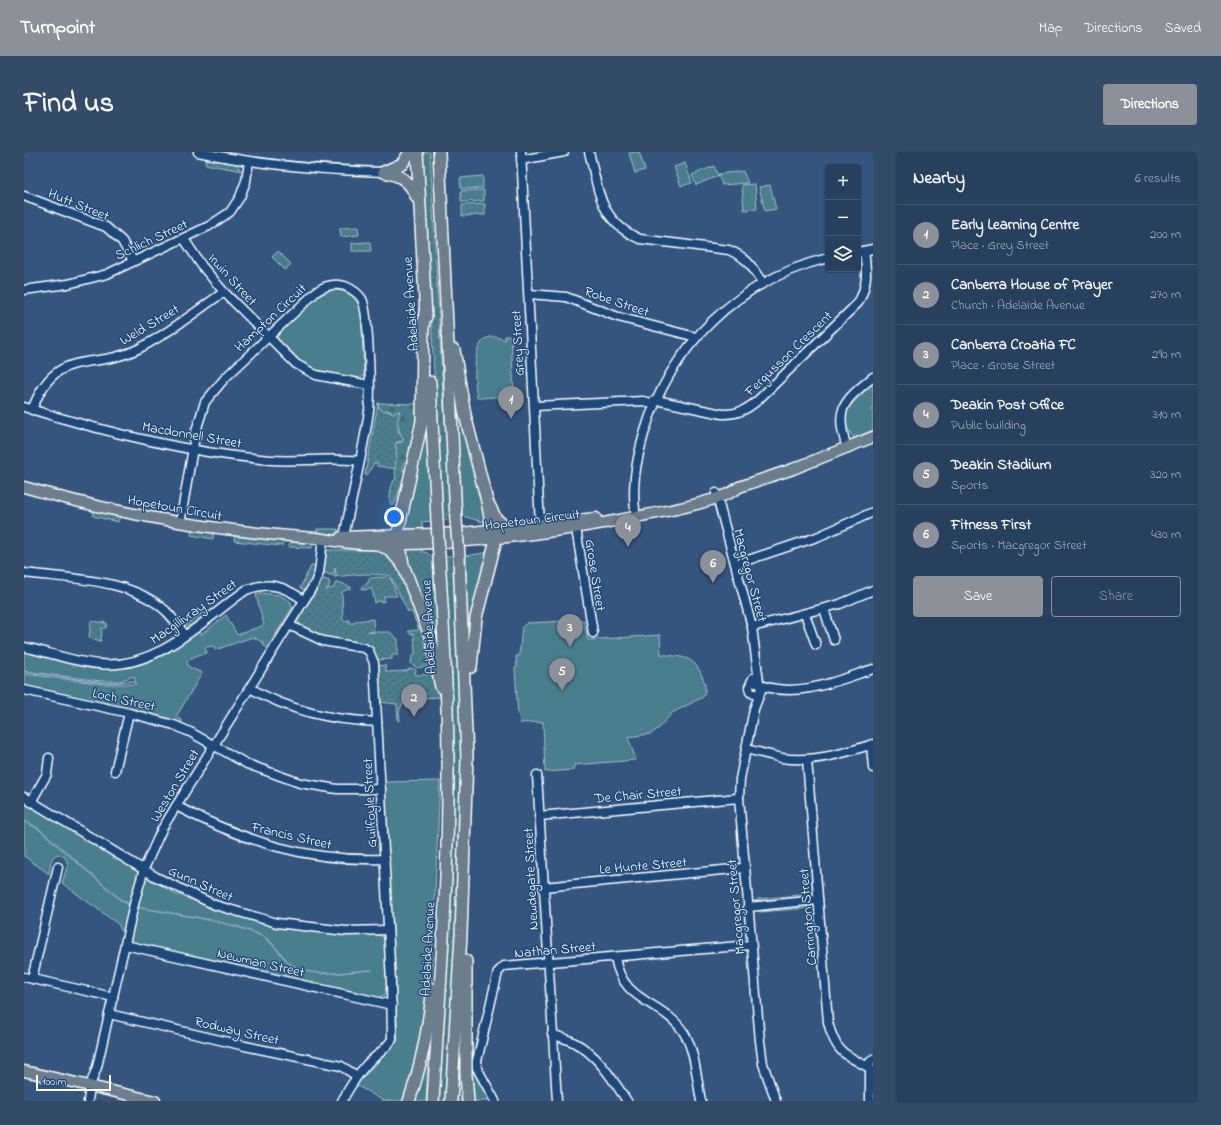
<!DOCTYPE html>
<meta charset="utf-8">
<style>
:root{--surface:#27405e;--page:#334b67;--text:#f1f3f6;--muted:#a4afbc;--line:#435973;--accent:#8c9099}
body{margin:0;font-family:"Indie Flower",sans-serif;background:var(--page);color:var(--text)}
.controls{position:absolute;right:12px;top:12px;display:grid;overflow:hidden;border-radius:4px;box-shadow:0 1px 3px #0004}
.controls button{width:36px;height:36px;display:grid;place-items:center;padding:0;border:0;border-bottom:1px solid var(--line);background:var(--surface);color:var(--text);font:20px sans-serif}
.scale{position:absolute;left:12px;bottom:10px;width:75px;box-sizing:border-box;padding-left:4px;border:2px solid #fff;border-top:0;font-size:11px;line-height:14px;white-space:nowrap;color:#fff;-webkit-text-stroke:3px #1f4a7a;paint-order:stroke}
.you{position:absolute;left:370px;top:365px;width:14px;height:14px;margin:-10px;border:3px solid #fff;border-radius:50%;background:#1a73e8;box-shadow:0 0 0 6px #1a73e833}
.badge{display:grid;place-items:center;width:26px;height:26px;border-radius:50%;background:var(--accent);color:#fff;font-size:13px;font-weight:700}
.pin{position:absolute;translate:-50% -33px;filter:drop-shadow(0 1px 2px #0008)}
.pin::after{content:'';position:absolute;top:21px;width:14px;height:12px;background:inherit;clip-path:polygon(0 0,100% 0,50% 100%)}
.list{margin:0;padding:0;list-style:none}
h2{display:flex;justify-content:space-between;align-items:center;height:52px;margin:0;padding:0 16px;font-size:17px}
h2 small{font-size:13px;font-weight:400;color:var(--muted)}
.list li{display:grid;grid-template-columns:26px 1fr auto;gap:12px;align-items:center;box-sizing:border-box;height:60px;padding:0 16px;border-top:1px solid var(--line)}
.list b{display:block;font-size:15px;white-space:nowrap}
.list p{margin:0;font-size:13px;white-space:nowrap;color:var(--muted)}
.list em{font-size:13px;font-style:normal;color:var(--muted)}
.actions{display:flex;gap:8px;padding:12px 16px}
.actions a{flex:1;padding:9px 0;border:1px solid var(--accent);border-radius:4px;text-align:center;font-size:14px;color:var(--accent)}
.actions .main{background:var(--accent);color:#fff}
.icon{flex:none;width:22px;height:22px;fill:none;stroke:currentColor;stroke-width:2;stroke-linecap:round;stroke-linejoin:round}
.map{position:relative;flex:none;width:849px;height:949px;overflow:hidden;border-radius:4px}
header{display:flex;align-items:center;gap:24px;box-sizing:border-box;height:56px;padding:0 20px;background:var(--accent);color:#fff}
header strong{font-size:19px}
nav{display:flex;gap:22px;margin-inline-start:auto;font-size:14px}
.intro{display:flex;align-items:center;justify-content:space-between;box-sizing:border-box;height:96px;padding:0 24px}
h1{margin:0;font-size:28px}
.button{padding:10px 18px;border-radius:4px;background:var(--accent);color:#fff;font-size:14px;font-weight:700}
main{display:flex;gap:24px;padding:0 24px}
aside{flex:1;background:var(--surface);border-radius:4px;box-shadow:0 1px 3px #0004}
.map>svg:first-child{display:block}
</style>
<header>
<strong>Turnpoint</strong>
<nav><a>Map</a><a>Directions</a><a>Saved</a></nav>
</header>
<div class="intro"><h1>Find us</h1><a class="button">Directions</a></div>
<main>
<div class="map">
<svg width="849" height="949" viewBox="0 0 849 949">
<defs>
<pattern id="grass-dots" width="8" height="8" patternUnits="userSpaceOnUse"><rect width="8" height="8" fill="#4a7e8c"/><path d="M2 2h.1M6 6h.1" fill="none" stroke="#4b656c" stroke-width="1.8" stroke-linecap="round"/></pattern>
<pattern id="forest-firs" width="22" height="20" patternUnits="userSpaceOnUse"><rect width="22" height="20" fill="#4a7e8c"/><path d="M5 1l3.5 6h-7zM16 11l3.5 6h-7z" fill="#4b656c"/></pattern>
</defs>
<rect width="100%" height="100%" fill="#34557d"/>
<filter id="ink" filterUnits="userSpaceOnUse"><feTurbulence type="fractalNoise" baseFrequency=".025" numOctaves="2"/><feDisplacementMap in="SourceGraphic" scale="8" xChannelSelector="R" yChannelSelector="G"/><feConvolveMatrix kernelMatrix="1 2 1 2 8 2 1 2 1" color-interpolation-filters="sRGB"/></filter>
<g filter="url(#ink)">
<g fill="url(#grass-dots)" stroke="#a4bec6">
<polygon points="398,0 406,0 419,244 429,367 418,368"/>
<polygon points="182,5 211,11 218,19 181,12"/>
<polygon points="354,251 355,256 366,260 376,259 374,279 380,286 378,290 373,290 372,317 353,314 353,311 350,311 343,323 341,323"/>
<polygon points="70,358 96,364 94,370 69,364"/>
<polygon points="168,377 190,380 189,387 167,383"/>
<rect x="293" y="377" width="21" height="6"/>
<polygon points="211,383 260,388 258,394 210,389"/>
<polygon points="266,388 288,390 288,396 265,395"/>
<polygon points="379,395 400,396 397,399 403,401 409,406 416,502 390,434"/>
<polygon points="303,398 361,398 368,403 392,454 413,525 416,545 381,547 375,559 376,569 374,569 373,552 356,550 354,514 361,513 362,520 382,519 387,516 392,518 391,522 393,523 406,522 405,514 393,516 387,512 388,503 391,502 390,482 386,482 384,479 395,478 388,460 384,460 366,423 338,422 310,425 312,423 311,416 309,424 299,420"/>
<path d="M420,404h10l8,175 -1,110 -15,260h-8c6,-101 15,-203 16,-304 1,-81 -4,-162 -10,-241z"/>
<polygon points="287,414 293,415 284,435 280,438 276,436"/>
<polygon points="363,425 367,427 373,444 360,444 360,450 354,449 351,451 348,437 338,438 338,434 344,431 345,426"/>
<path d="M297,426l8,3 1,3 -4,7 2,-3 5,1 3,-7c7,0 9,4 15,5v2l-9,2 1,30 6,-1 1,3h5v-2l18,-2 1,13h-6h22l8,7v16h-6v4l-15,1 -3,-9 -8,-6 -39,-7 -25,-10 -4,-7 2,-6z"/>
<polygon points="182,458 184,461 182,463 167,474 160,474"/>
<polygon points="67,469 83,471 82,476 78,476 77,489 65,486"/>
<polygon points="785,742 786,745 735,750 734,747"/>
<polygon points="786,753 786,756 736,760 736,757"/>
</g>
<path fill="url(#forest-firs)" stroke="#a4bec6" d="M354,251l39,1c1,20 -4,39 -9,58l-5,1v8l3,-3 1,2 -13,35h-3c-3,-5 0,-19 3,-25l2,-1c-3,-12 3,-24 -1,-36l7,-1 2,-4c-7,-8 -8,-16 -4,-27l-7,2 -5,-3 -4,1 -5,-3z"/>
<g fill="#4a7e8c" stroke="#a4bec6">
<polygon points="610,0 615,0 621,18 611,21 605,1"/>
<polygon points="661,11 668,31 657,34 650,15"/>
<polygon points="690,14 694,24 672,33 668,23"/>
<polygon points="719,19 724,31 698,33 694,22"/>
<polygon points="459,24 459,36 437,37 436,26"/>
<polygon points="731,32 733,57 720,58 718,33"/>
<polygon points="746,33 752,57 741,59 735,35"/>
<polygon points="460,38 460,49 437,50 437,39"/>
<polygon points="461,52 461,63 438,64 438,53"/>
<polygon points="334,75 335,83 317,85 316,76"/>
<polygon points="346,90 347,99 328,99 328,91"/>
<polygon points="254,99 267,112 261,118 248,105"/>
<path d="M310,138c15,1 22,7 27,21l3,64 -5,5 -44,-9 -20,-12 -18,-21 3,-5c14,-13 35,-41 54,-43z"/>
<path d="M481,184h6l3,60 -37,2c-3,-19 -8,-75 28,-58z"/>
<path d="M849,232v46l-19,8c-21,-24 2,-38 19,-54z"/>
<polygon points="432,242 463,371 438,364"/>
<polygon points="400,260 403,274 408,369 397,370 400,378 396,379 379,376"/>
<polygon points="465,400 446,502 442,478 442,404"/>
<polygon points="236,441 255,443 267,450 268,456 243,496 239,493 240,491 229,485 191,498 190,494 181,495 183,501 174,503 164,508 163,511 165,515 178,521 152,565 158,568 158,573 128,563 0,534 0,522 80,532 112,532 110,524 96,529 77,529 0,519 0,498 104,513 173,478 177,483 202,463 213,483 240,473 232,443"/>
<path d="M560,468l4,20 72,-5 1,19c21,4 32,0 41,22 3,7 5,14 1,21l-31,16 -13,15 -8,6 -23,3 8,23 -62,5v5l-29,2 -2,-50 -23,1 -1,-8h-1l-3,-47 2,-1 -1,-11h3l3,-29 5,-4z"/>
<polygon points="416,629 402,949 360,949 332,933 374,889 360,630"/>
<path d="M0,651l121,71 30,20 87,30 60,9 53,1 8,3 3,6 2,45 -2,6 -8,4 -250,-55 -10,-19 -56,-41 6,-19 -3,-7 -8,-3c-8,5 -6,12 -8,20l-25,-18z"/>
<polygon points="447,915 465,949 433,949 434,934"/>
</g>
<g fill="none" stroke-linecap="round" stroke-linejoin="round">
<g stroke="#8dadc5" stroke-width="1.5">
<polyline points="0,520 81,531 110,529"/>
<polyline points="0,669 15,677 97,748 106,753"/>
<path d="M112,755c38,7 84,12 119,26 15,5 22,17 32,28 20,20 60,10 85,9"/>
</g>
<defs>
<g id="minor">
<path d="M174,0c62,13 123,18 186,20"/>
<polyline points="497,0 516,373"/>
<path d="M565,0c10,39 10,69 51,87l89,11c22,10 21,16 34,33"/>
<polyline points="497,8 540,0"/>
<polyline points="0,44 82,75 98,89 109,109"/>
<polyline points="160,87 178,114 200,140 272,212 292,223 345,233"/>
<polyline points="834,100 849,97"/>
<polyline points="0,138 44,132 83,122 185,74 206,60 216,45 222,29 225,9"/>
<polyline points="505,142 542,145 594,165 672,185"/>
<path d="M511,254l108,-5 8,2 5,-3 66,14c14,1 24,-4 35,-13l101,-98c10,-18 9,-32 6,-52"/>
<path d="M0,255c80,25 163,46 247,53 30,2 58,-3 88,1"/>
<path d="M8,258c24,-65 59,-38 106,-61 30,-15 58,-38 86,-57"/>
<path d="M823,296c-13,-40 -4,-46 26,-71"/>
<polyline points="692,341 728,475 735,530"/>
<path d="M612,365c-5,-29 0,-55 8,-83 26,-88 94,-154 184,-176"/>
<polyline points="551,370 569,481"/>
<path d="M156,371l16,-92 9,-29 20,-24 92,-87c9,-6 18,-8 28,-5 7,3 13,7 17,13 7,15 9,93 7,112 -6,42 -17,84 -25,126"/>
<polyline points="712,412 793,385 849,360"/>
<path d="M0,421c46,6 106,5 142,38 7,7 13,16 19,24"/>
<polyline points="800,457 810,488"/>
<polyline points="781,462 792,493"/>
<path d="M265,473l34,16 41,7 5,3 5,12 17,319 1,57c-6,11 -16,16 -25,25 -10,11 -18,24 -25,37"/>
<polyline points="728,475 816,452 849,438"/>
<path d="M0,495c25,5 49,15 75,17 58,6 103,-43 147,-74 24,-9 37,-4 58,10"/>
<polyline points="729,526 725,535 726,540 730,542 735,542"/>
<polyline points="728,530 735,530 738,536 730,557 716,627 715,646 736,889 739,912 752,949"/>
<path d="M737,533c36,14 78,-5 112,-16"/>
<path d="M226,536c40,23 81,32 127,34"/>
<polyline points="0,538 105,561 150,573 166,580 223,612 276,631 313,637 357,637"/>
<polyline points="847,593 849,616"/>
<path d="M722,597c12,3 24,6 36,9 30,5 63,-5 91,-14"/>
<path d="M783,608l21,262c7,29 15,32 40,45"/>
<polyline points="91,619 105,561"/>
<polyline points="513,623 533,949"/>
<polyline points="0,645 132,725 191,753 253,771 322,779 364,778"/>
<polyline points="7,650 23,622 25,606"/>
<path d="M152,654c68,35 131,56 209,53"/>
<polyline points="515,664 715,646"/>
<polyline points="519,735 720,716"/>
<polyline points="724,755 794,748"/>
<polyline points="101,793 368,853"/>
<path d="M591,805c7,47 48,43 69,76 11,17 13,48 17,68"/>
<polyline points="0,825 89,845"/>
<polyline points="8,827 34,715"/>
<polyline points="85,862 221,894 317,914 333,924"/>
<path d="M528,882c7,3 16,5 23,9 23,12 38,37 52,58"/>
<polyline points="846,918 846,949"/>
<polyline points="847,919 845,911 849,907"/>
<polyline points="64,949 66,934 73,915 111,748 120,717 138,677 152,654 291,431 295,421 299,387"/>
<polyline points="471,949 453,916 453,909 474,820 480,814 727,793"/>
</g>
<g id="major">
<path d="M0,335c95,28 192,44 291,51 15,2 31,5 47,6 93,3 188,-10 279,-28 22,-4 83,-15 98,-29l54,-18 80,-32"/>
<polyline points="317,385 439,381 572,366"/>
<polyline points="0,919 131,949"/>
</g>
<g id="highway">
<polyline points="393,0 402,165"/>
<polyline points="415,0 432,368"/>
<path d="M360,20c18,4 26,9 33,26"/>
<polyline points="360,20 378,12 386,0"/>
<polyline points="401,159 399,177 398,269 374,380 379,413 407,486 417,535"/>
<polyline points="430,198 441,263 463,349 472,367 481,374 487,376"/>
<polyline points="406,230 413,368"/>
<polyline points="352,392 365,397 377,411"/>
<polyline points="447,515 452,466 471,392 463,349"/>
<polyline points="442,809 442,922 444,949"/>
<path d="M385,949c13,-37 19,-74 24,-112"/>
<path d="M409,949c7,-114 16,-228 15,-342 0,-67 -5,-135 -9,-203"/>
<polyline points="427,949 437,783 443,606 435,404"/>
</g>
</defs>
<use href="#minor" stroke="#fff" stroke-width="11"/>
<use href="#major" stroke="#fff" stroke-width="13"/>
<use href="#highway" stroke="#fff" stroke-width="14"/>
<use href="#minor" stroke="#1f4a7a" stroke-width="8"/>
<use href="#major" stroke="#6c7d8b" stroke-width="10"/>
<use href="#highway" stroke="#6c7d8b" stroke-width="11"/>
<defs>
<g id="highway-bridge">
<polyline points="413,368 415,404"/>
<polyline points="432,368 435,404"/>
</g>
</defs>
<use href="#highway-bridge" stroke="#fff" stroke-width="14" stroke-linecap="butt"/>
<use href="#highway-bridge" stroke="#6c7d8b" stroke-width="11"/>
</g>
</g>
<g text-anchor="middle" stroke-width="3" stroke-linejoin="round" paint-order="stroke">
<g font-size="14" fill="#fff" stroke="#1f4a7a">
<text transform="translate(55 52) rotate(22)" y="5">Hutt Street</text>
<text transform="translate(127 87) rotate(-25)" y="5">Schlich Street</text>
<text transform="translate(209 127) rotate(48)" y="5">Irwin Street</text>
<text transform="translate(593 149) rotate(19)" y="5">Robe Street</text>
<text transform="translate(386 152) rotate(-94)" y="5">Adelaide Avenue</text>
<text transform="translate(246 165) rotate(-43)" y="5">Hampton Circuit</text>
<text transform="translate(125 172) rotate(-31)" y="5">Weld Street</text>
<text transform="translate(493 191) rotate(-93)" y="5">Grey Street</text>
<text transform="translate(764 201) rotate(-44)" y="5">Fergusson Crescent</text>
<text transform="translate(168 282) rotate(10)" y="5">Macdonnell Street</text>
<text transform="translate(151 355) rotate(10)" y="5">Hopetoun Circuit</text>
<text transform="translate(508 367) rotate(-7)" y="5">Hopetoun Circuit</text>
<text transform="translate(572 423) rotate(81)" y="5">Grose Street</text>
<text transform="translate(727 423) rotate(75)" y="5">Macgregor Street</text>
<text transform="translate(169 459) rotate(-35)" y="5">Macgillivray Street</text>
<text transform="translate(404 475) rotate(-93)" y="5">Adelaide Avenue</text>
<text transform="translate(100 547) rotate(13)" y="5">Loch Street</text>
<text transform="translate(150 633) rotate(-59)" y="5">Weston Street</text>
<text transform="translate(614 642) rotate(-5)" y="5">De Chair Street</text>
<text transform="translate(345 651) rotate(-93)" y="5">Guilfoyle Street</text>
<text transform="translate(268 683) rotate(13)" y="5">Francis Street</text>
<text transform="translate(619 713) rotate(-5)" y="5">Le Hunte Street</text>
<text transform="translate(506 727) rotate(-93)" y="5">Newdegate Street</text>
<text transform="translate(177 731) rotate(24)" y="5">Gunn Street</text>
<text transform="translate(711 755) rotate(-95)" y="5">Macgregor Street</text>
<text transform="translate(783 765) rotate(-95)" y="5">Carrington Street</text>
<text transform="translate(403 797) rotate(-87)" y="5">Adelaide Avenue</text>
<text transform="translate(531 797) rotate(-5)" y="5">Nathan Street</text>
<text transform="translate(237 810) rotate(13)" y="5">Newman Street</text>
<text transform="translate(213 878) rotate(13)" y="5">Rodway Street</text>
</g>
</g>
</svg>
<div class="controls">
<button>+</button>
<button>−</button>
<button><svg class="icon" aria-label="layers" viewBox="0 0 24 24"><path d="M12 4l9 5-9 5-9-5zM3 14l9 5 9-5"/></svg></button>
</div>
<div class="scale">100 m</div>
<div class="you"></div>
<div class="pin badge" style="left:487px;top:267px">1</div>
<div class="pin badge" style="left:390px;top:565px">2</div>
<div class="pin badge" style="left:546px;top:495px">3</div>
<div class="pin badge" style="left:604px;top:395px">4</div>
<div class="pin badge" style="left:538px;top:539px">5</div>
<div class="pin badge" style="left:689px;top:431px">6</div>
</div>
<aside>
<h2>Nearby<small>6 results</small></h2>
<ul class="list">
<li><span class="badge">1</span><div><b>Early Learning Centre</b><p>Place · Grey Street</p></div><em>200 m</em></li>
<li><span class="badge">2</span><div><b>Canberra House of Prayer</b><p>Church · Adelaide Avenue</p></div><em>270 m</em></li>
<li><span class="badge">3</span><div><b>Canberra Croatia FC</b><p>Place · Grose Street</p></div><em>290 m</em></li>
<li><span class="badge">4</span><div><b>Deakin Post Office</b><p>Public building</p></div><em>310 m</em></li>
<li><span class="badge">5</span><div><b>Deakin Stadium</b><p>Sports</p></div><em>320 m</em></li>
<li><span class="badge">6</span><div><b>Fitness First</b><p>Sports · Macgregor Street</p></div><em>430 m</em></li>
</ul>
<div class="actions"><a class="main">Save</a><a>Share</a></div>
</aside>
</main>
